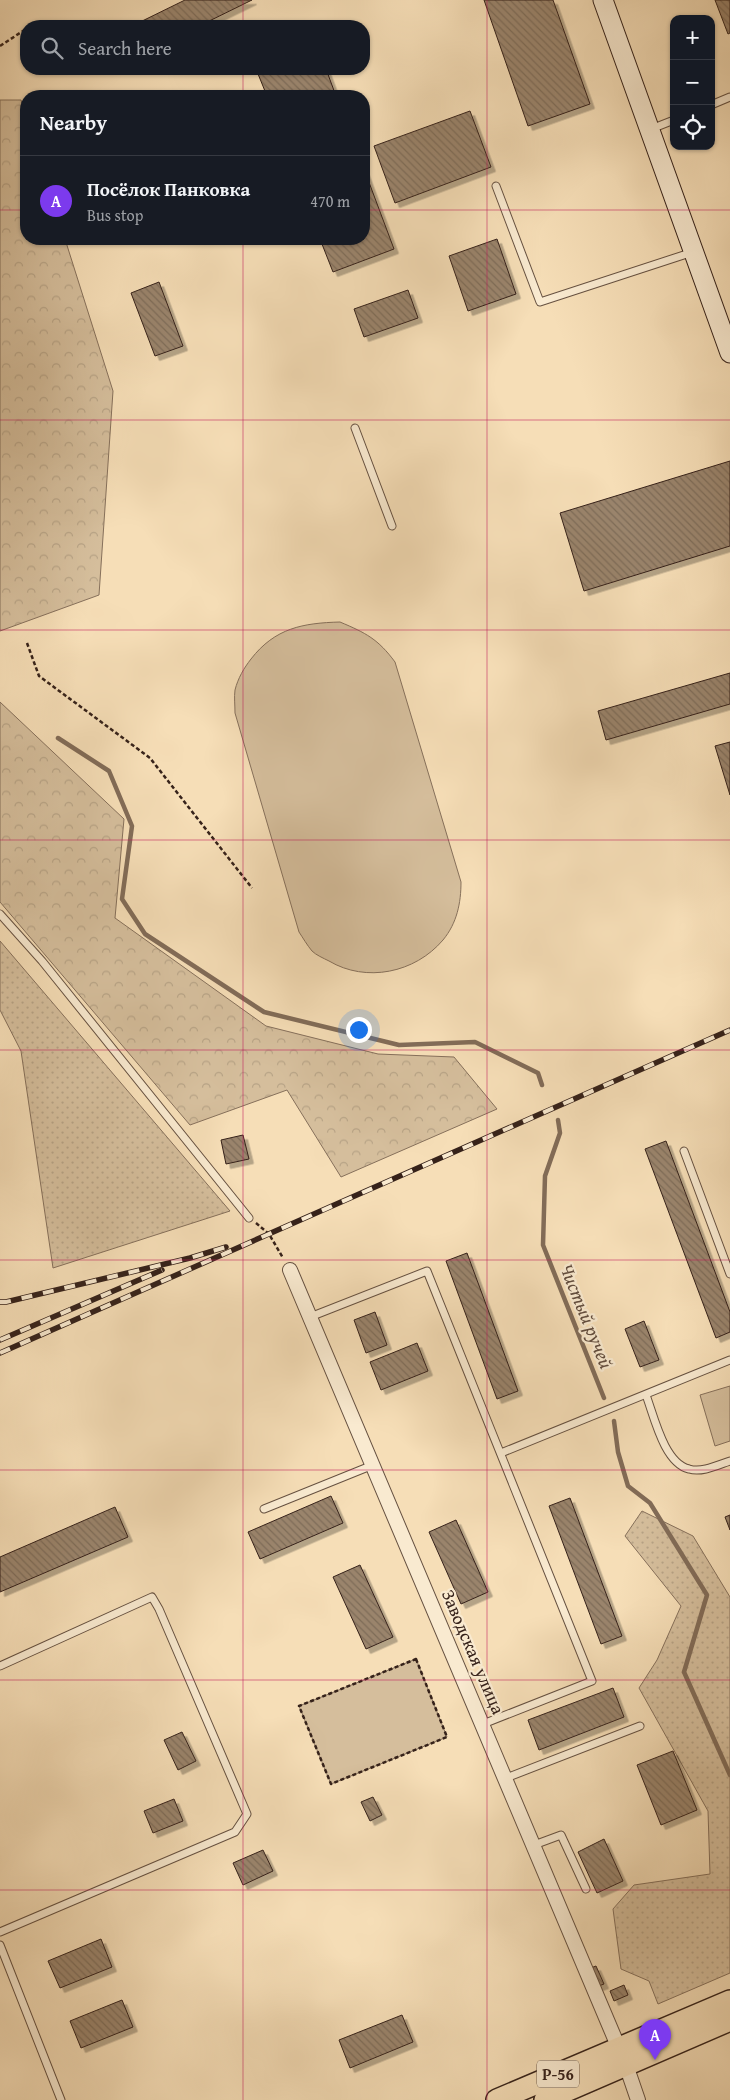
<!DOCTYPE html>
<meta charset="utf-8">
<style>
:root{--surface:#171b24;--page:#242831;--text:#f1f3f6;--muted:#9ea1a6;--line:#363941;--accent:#7c3aed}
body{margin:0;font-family:"Gentium Book Plus",serif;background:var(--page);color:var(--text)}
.controls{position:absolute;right:15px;top:15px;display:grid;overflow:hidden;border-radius:10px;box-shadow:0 1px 4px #0004}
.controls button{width:45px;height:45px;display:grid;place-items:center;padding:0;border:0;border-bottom:1px solid var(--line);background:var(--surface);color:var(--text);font:25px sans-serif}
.you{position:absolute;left:358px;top:1029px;width:18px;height:18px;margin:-12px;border:4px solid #fff;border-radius:50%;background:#1a73e8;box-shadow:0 0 0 8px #1a73e833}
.badge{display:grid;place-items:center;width:32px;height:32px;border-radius:50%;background:var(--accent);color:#fff;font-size:16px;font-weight:700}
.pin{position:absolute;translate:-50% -41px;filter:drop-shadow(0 1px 2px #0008)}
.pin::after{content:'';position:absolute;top:26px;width:18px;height:15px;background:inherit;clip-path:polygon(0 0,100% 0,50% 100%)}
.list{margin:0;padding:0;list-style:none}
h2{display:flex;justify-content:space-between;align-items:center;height:65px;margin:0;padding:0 20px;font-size:21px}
h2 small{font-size:16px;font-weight:400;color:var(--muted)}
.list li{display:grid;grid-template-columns:32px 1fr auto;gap:15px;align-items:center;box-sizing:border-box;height:90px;padding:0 20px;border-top:1px solid var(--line)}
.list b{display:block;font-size:19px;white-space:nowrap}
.list p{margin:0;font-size:16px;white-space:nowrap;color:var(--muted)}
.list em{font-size:16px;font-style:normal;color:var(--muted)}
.icon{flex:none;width:28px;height:28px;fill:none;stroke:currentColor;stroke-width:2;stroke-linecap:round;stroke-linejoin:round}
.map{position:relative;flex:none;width:730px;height:2100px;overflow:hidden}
.search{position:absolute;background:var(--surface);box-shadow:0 1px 4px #0004;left:20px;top:20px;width:350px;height:55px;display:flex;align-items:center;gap:12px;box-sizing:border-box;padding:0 18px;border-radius:20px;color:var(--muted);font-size:19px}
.panel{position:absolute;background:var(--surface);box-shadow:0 1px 4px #0004;left:20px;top:90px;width:350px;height:155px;border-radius:20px}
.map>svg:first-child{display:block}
</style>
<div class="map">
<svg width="730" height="2100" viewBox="0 0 730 2100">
<defs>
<pattern id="grass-dots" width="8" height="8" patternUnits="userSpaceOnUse" patternTransform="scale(1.25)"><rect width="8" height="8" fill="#d5be9c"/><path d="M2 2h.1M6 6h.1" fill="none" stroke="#b7a386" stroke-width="1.8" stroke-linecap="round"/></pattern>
<pattern id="forest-crowns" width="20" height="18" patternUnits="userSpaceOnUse" patternTransform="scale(1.25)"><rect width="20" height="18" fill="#d5be9c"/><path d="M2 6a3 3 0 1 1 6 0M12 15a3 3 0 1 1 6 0" fill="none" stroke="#b7a386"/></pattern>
<pattern id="building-back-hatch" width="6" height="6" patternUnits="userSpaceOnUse" patternTransform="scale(1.25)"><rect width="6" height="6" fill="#9a846c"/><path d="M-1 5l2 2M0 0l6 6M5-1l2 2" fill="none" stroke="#7e6c58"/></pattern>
<filter id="shadow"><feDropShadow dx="4.5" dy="4.5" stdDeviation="0" flood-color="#0004"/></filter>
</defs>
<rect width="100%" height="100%" fill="#f6deb7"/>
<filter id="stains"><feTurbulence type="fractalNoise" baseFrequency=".004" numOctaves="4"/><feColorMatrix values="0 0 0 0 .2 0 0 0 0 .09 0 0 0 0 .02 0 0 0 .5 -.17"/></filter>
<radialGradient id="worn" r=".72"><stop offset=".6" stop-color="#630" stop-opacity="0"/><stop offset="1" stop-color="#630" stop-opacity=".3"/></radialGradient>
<g fill="url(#grass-dots)" stroke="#86705b">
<polygon points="0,941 230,1211 53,1268 21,1051 0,1010"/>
<polygon points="642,1511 693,1536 730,1597 730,1973 658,2004 649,1981 621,1969 613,1909 634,1885 710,1874 708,1811 639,1688 657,1660 681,1606 625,1536"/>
</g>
<g fill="url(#forest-crowns)" stroke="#86705b">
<polygon points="0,100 21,100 26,116 26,239 65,239 113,391 99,595 0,631"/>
<polygon points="0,702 124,819 115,918 266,1026 378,1054 454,1057 497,1109 341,1177 287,1090 190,1125 0,902"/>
</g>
<g fill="#d5be9c" stroke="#86705b">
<path d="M340,622c26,11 38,17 55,40l66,220c0,21 -4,41 -18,58 -28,33 -77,43 -114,21 -6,-3 -13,-6 -17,-10 -5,-6 -9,-13 -13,-19l-64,-219c0,-8 -1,-16 0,-23 3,-12 9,-22 16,-31 24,-31 52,-36 89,-37z"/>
<polygon points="730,1386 730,1441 715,1446 700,1395"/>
<polygon points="416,1659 447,1737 331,1784 299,1706"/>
</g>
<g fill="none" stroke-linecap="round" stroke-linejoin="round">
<g stroke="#826c58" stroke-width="4.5">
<polyline points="58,738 109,771 132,826 122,899 145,934 264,1012 399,1045 475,1042 538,1073 542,1085"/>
<polyline points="558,1120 560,1133 545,1176 543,1245 604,1398"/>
<polyline points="614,1421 618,1452 628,1486 650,1503 707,1595 684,1672 730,1775"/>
</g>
</g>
<g fill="url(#building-back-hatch)" stroke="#36221a" filter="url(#shadow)">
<polygon points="185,0 252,0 199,26 132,26"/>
<polygon points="484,0 553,0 590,104 528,126"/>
<polygon points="715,0 730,0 730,33 728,34"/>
<polygon points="256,69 326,69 336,96 267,96"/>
<polygon points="470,111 491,167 395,203 374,146"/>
<polygon points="364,169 394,249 333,272 320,239 364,239"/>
<polygon points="497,239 516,294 468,311 449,256"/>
<polygon points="159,282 183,346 155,356 131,293"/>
<polygon points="408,290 418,318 364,337 354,309"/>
<polygon points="730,461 730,546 584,591 560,513"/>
<polygon points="730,673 730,704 606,740 598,711"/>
<polygon points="730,742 730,795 715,746"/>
<polygon points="243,1135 249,1159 226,1164 221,1140"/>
<polygon points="666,1141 730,1312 730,1332 716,1338 645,1149"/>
<polygon points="467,1253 518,1391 497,1399 446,1261"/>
<polygon points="375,1312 387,1345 366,1353 354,1320"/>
<polygon points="644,1321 659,1360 640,1367 625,1329"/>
<polygon points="417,1343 428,1371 381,1390 370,1362"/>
<polygon points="331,1496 343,1523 260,1559 248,1532"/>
<polygon points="570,1498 622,1636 601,1644 549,1506"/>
<polygon points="115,1507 128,1537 0,1592 0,1557"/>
<polygon points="730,1515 730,1530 725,1517"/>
<polygon points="456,1520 488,1592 461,1604 429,1532"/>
<polygon points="360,1565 393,1637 366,1649 333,1577"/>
<polygon points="613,1688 624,1717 539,1750 528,1720"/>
<polygon points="182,1732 196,1761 178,1770 164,1740"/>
<polygon points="673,1751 697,1810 661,1825 637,1765"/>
<polygon points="373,1797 382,1815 370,1821 361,1802"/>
<polygon points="174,1799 183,1821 153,1833 144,1811"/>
<polygon points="604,1839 623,1881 597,1893 578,1852"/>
<polygon points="263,1850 273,1871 243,1885 233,1863"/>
<polygon points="101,1939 112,1967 60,1988 48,1961"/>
<polygon points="596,1966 604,1984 596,1987 588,1969"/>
<polygon points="624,1985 628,1995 614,2001 610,1991"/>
<polygon points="122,2000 133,2027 81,2048 70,2021"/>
<polygon points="402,2015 413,2042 350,2068 339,2040"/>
</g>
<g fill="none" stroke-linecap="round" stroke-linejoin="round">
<defs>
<g id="service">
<polyline points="711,105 730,97"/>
<polyline points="651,129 674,120"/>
<polyline points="496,186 540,302 693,252"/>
<polyline points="355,428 392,526"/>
<polyline points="0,914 42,961 249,1218"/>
<polyline points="684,1151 730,1274"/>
<polyline points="310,1317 427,1271 592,1681 483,1724"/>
<path d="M646,1395c8,21 18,68 43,74 13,4 29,-4 41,-8"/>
<polyline points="501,1453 730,1360"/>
<polyline points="264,1509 373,1465"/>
<polyline points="0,1666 152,1597 159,1609 247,1814 235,1832 0,1932"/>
<polyline points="506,1778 640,1726"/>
<polyline points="534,1845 561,1835 586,1889"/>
<polyline points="0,1945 61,2100"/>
</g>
<polyline id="minor" points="290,1270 626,2065 638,2100"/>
<polyline id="secondary" points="603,0 730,353"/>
<g id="primary">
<polyline points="497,2100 730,2001"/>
<polyline points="545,2100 730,2020"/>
</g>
</defs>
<use href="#service" stroke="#665141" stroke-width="9"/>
<use href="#minor" stroke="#665141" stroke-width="16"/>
<use href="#secondary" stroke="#36221a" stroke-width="21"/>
<use href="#primary" stroke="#36221a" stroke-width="24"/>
<g stroke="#36221a" stroke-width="2.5" stroke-dasharray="4 2.5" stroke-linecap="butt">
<polyline points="31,26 37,22"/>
<polyline points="0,46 26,29"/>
<polyline points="27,643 39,676 150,758 252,888"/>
<polyline points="256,1223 269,1234 283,1258"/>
<polygon points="416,1659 447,1737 331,1784 299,1706"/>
</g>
<use href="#service" stroke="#f9ead0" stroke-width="7"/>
<use href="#minor" stroke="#f9ead0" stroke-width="14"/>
<use href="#secondary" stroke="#f9ead0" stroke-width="19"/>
<use href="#primary" stroke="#f6deb7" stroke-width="21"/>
<defs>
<g id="rail">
<polyline points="0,1302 6,1302 190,1258 226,1247"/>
<polyline points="0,1340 162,1270"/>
<polyline points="0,1353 730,1030"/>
</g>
</defs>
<use href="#rail" stroke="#36221a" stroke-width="5.5"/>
<use href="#rail" stroke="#f9ead0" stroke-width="4" stroke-dasharray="11" stroke-linecap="butt"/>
</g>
<path fill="none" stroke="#c2185b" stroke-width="1" stroke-opacity="0.55" d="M243,0v26M487,0v2100M243,69v27M0,210h26M364,210h366M243,239v1861M0,420h730M0,630h730M0,840h730M0,1050h730M0,1260h730M0,1470h730M0,1680h730M0,1890h730"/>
<g text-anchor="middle" stroke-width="4.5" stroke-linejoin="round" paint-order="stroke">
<rect fill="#f9ead0" stroke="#705e51" stroke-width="1" x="537" y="2060.5" width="42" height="27" rx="4"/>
<g font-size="16" font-weight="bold" fill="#36221a">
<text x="558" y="2080">Р-56</text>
</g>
<g font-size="18" fill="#36221a" stroke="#f9ead0">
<text transform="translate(473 1652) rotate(67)" y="6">Заводская улица</text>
</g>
<g font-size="19" font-style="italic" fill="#624d3e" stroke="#f9ead0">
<text transform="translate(587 1316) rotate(68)" y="7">Чистый ручей</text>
</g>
</g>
<rect width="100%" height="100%" filter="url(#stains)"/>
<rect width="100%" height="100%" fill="url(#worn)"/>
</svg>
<div class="controls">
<button>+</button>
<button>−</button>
<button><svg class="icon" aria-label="locate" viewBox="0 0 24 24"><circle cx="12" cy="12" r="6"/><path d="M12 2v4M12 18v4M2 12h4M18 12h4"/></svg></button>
</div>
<div class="you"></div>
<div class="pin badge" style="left:655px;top:2060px">A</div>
<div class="search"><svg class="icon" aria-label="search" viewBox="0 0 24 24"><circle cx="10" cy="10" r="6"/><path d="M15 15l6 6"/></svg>Search here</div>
<section class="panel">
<h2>Nearby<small></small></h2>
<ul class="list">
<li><span class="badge">A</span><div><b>Посёлок Панковка</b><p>Bus stop</p></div><em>470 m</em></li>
</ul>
</section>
</div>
